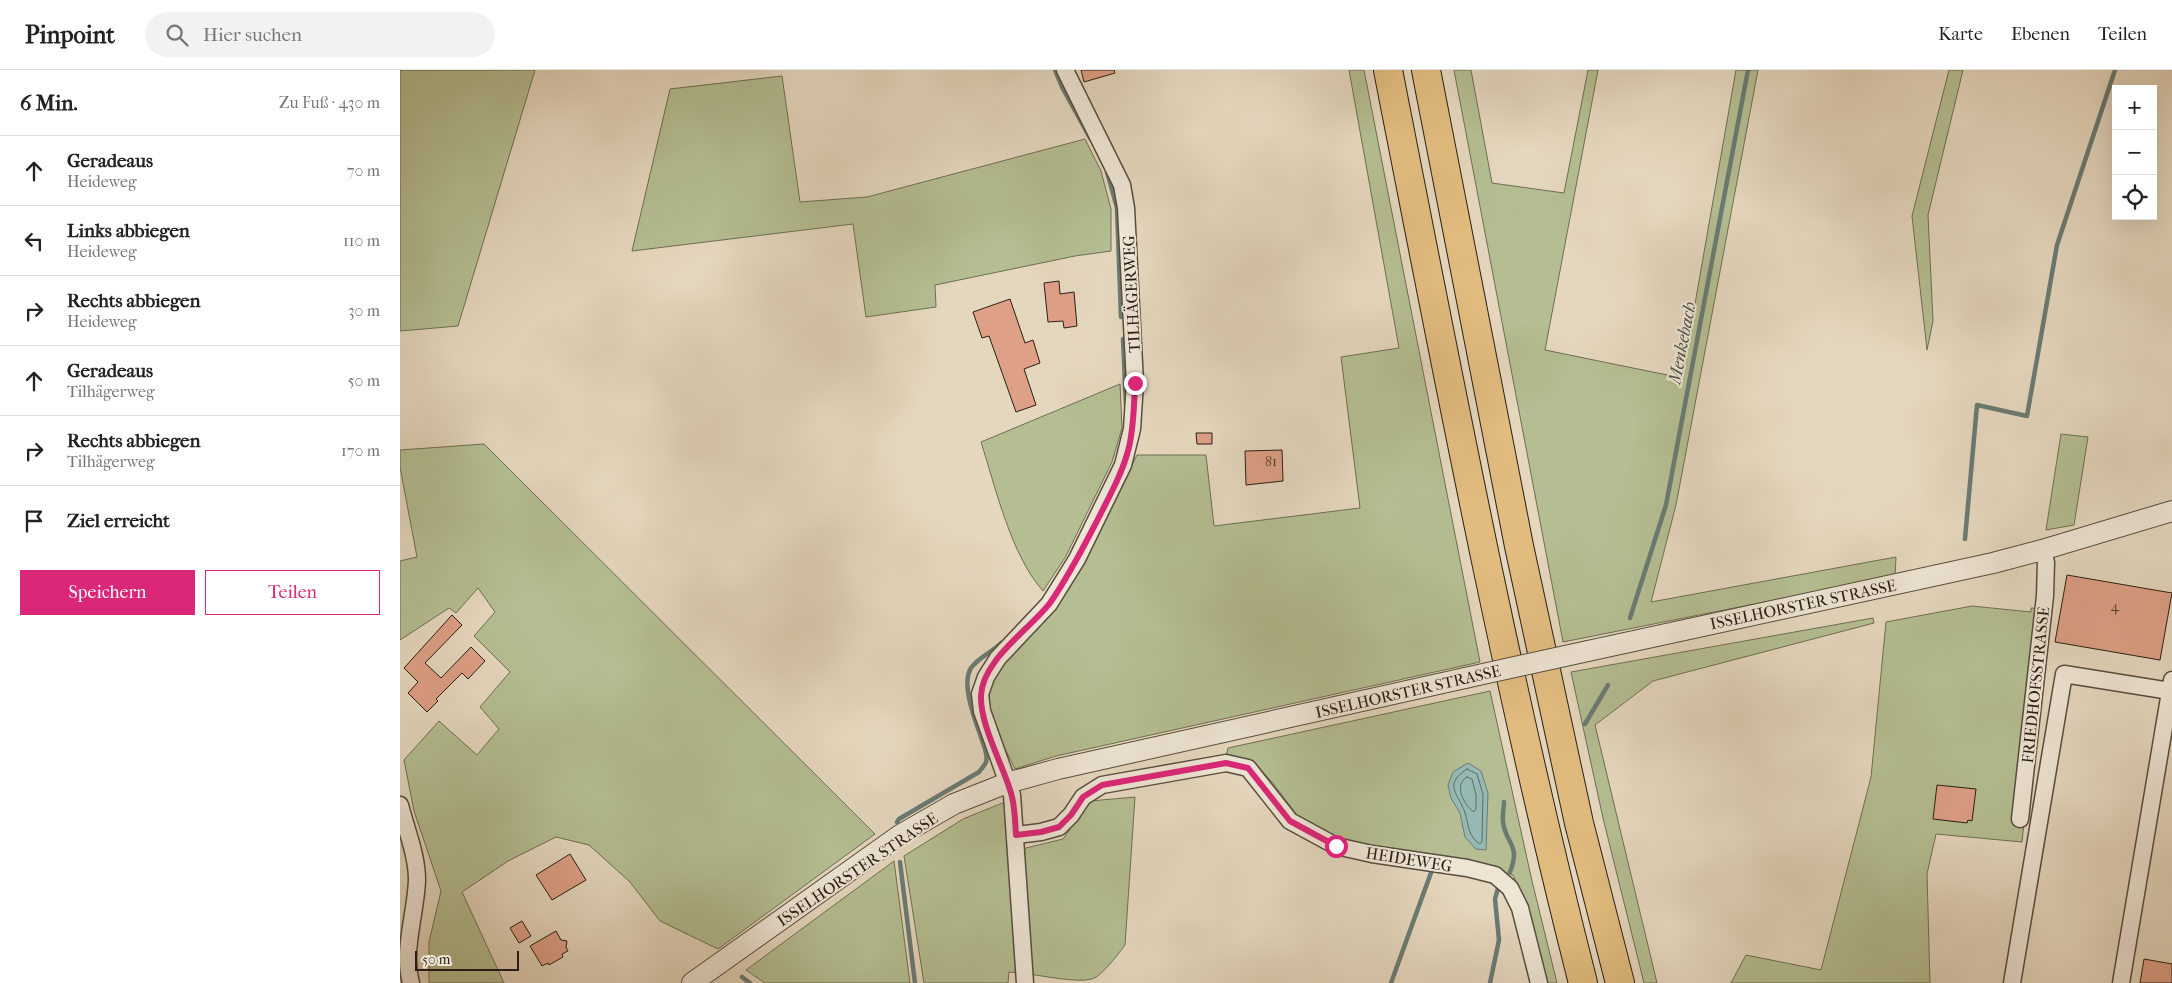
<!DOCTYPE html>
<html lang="de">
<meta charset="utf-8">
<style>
:root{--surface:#fff;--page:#f2f2f2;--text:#222;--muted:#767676;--line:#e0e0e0;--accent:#db2777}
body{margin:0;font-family:"IM FELL French Canon",serif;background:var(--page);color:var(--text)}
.controls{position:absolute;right:15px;top:15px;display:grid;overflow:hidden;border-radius:0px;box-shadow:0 5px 20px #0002}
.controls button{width:45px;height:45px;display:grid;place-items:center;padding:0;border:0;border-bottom:1px solid var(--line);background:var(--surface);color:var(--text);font:25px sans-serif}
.scale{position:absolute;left:15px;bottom:12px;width:104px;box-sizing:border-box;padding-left:5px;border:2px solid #291f14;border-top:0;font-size:14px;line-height:18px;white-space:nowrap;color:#291f14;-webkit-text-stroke:4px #eee5d5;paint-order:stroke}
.stop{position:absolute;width:15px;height:15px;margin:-11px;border:4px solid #db2777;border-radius:50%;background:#fff}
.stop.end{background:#db2777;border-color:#fff;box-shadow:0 1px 5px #0008}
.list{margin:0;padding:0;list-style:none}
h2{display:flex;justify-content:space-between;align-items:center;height:65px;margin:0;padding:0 20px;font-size:21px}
h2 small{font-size:16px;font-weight:400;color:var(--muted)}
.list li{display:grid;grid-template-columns:32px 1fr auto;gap:15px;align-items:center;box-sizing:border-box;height:70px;padding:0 20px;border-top:1px solid var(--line)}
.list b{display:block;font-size:19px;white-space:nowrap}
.list p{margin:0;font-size:16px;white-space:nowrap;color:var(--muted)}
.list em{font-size:16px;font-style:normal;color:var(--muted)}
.actions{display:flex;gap:10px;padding:15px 20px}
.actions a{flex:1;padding:11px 0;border:1px solid var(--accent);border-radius:0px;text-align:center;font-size:18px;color:var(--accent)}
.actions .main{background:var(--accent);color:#fff}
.icon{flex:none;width:28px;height:28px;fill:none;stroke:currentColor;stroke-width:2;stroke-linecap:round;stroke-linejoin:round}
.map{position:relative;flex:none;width:1772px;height:913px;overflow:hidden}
header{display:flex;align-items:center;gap:30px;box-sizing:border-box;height:70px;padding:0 25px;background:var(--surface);border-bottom:1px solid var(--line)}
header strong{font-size:24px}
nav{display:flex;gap:28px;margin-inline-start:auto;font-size:18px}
.search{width:350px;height:45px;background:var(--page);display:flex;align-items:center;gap:12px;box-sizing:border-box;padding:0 18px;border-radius:28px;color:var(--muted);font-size:19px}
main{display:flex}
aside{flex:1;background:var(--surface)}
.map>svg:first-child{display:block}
</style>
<header>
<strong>Pinpoint</strong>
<div class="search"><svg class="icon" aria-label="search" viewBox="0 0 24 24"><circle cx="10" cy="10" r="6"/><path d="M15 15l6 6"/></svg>Hier suchen</div>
<nav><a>Karte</a><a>Ebenen</a><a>Teilen</a></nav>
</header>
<main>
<aside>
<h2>6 Min.<small>Zu Fuß · 430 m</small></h2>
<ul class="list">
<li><svg class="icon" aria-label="ahead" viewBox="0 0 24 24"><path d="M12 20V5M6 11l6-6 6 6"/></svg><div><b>Geradeaus</b><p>Heideweg</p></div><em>70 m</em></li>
<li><svg class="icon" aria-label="left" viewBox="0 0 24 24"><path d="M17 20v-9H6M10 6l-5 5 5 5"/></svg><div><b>Links abbiegen</b><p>Heideweg</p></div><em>110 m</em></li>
<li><svg class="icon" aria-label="right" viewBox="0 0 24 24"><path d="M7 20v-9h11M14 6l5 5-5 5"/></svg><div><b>Rechts abbiegen</b><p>Heideweg</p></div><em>30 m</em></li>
<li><svg class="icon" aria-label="ahead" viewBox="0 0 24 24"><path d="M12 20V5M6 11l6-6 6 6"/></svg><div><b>Geradeaus</b><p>Tilhägerweg</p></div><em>50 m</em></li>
<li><svg class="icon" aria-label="right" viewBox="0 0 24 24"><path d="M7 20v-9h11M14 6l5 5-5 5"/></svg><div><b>Rechts abbiegen</b><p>Tilhägerweg</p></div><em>170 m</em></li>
<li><svg class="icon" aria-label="arrive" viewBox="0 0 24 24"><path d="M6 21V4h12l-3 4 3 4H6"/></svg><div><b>Ziel erreicht</b></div></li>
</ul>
<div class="actions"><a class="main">Speichern</a><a>Teilen</a></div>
</aside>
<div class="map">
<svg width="1772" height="913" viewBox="0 0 1772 913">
<rect width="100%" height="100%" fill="#e5d7be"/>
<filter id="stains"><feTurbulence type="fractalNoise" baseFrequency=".004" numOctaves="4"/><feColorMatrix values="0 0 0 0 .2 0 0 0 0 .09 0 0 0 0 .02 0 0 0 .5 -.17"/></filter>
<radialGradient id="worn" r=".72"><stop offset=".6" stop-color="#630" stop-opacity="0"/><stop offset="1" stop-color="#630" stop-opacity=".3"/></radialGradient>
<g fill="#b4be92" stroke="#6e6e53">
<polygon points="0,0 135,0 58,256 0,261"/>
<path d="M949,0h15l116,592 -424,94 -41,13c-15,-32 -31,-56 -24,-91l120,-170 26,-53h69l8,71 146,-18 -19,-151 58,-9z"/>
<polygon points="1054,0 1071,0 1092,113 1164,123 1188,0 1198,0 1145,280 1282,308 1336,0 1358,0 1276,435 1251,532 1496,487 1495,506 1163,572"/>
<polygon points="1549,0 1563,0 1528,145 1533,251 1527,280 1512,146"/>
<polygon points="382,6 400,132 467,127 685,69 701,101 711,139 711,181 675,186 535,215 536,237 466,247 453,154 232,181 270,19"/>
<path d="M720,314l2,44 -10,34 -46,94 -23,35c-32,-36 -47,-102 -62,-149z"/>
<polygon points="1661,364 1688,367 1674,455 1646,460"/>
<polygon points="84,374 475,764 318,879 260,851 230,812 189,775 156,767 108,791 62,822 104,913 29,913 29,872 41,821 14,741 4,690 39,651 77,685 99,659 80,637 110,602 74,566 95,542 78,518 56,543 49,538 0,570 0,491 17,487 0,397 0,380"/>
<polygon points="1572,536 1631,542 1631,538 1647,539 1622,772 1536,764 1527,804 1530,913 1331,913 1346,885 1421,900 1471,707 1486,552"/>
<polygon points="1473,548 1474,553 1253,611 1195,655 1257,913 1244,913 1203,748 1171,602"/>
<polygon points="1090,621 1132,811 1157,913 1144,913 1127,839 1113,805 1096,800 937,769 897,745 872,712 854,692 826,687 828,678"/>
<path d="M735,727l-10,148c-6,8 -23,31 -33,34 -15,4 -47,-3 -64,-5l-6,-125 41,-10 27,-38z"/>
<polygon points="605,732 618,903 609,902 608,913 524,913 504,786 563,749"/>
<polygon points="494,791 510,913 365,913 346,900"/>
</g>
<polygon fill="#96b9b4" stroke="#6a7b74" points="1068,693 1081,701 1088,723 1086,780 1076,779 1065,767 1060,743 1051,728 1048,715 1053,702"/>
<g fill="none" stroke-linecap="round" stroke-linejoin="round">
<g stroke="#606c64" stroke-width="1">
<path d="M1067,699l10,5 6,20 -1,48 -2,2c-12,-7 -11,-19 -15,-31 -6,-19 -23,-28 2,-44z"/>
<path d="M1067,707l5,2 4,16v14l-2,3c-10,-7 -21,-27 -7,-35z"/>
</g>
<g stroke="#6a7b74" stroke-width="4.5">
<polyline points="655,0 662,17 690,68"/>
<polyline points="707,102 717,138 721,247"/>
<polyline points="723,269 726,335"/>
<polyline points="1565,469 1577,335 1627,346 1657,175 1715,0"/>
<polyline points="1230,548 1266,435 1348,0"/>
<polyline points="1185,654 1208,615"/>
<path d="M1104,732c0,6 -2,15 -1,20 3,23 18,22 7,50"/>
<path d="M497,752l2,-3 80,-47c2,-3 6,-7 7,-10 2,-6 -1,-13 -3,-19 -6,-19 -23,-57 -12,-75 8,-11 20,-15 30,-25"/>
<polyline points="500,792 515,913"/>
<polyline points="342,907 350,913"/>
<polyline points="991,913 1032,800"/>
<polyline points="1090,913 1099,870 1095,829 1098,818"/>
</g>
</g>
<g fill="#dea086" stroke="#291f14">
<polygon points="681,0 714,0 715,3 684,12"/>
<polygon points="659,211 660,224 674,222 677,256 664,258 663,251 648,252 644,213"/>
<polygon points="610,229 625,273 633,270 640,293 624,299 636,335 616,342 589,266 582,268 573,242"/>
<polygon points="796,363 812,363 812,374 797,374"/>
<polygon points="882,380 883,411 846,415 845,381"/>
<polygon points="1667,505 1772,523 1760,590 1655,572"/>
<polygon points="52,545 62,555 25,593 41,608 71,577 85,591 68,609 62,603 36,629 38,631 27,642 8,623 18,612 4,598"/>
<polygon points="1537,715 1576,719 1572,751 1568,750 1567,753 1533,749"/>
<polygon points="170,784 186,810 152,830 136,805"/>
<polygon points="122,851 131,866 119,873 110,858"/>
<polygon points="156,861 161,870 167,871 166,877 168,881 162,884 163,887 149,895 148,893 142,896 130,876"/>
<polygon points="1744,889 1772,894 1772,913 1740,913"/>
</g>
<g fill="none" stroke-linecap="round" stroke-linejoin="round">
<defs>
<g id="minor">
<path d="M0,735c6,24 17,50 17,75 -1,33 -15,70 -6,103"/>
<polyline points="1620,749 1645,526 1646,492 1642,480"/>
<polyline points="616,765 641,762 659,757 671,745 683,727 702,715 826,693 848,698 890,751 936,776 972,784 1067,798 1095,805 1110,818 1120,838 1139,913"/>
<polyline points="625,913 612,725 582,641 580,624 586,607 598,588 649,534 677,489 723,395 732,359 735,313 726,138 722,115 665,0"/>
<polyline points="1612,913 1664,604 1770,621"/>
<polyline points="1721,913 1772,610"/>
</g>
<g id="tertiary">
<polyline points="1188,581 1593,493 1642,480 1772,441"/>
<polyline points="292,913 500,765 554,734 607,713 658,699 1065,608"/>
</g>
<g id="motorway">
<path d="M988,0c60,306 118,611 195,913"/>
<polyline points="1026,0 1119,476 1179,753 1220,913"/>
</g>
</defs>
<use href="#minor" stroke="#584d3e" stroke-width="19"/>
<use href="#tertiary" stroke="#584d3e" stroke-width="22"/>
<use href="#motorway" stroke="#291f14" stroke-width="30"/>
<use href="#minor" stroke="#eee5d5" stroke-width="16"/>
<use href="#tertiary" stroke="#eee5d5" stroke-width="20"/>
<use href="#motorway" stroke="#e2bc7f" stroke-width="28"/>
<defs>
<polyline id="tertiary-bridge" points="1065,608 1188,581"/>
</defs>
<use href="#tertiary-bridge" stroke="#584d3e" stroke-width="22" stroke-linecap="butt"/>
<use href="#tertiary-bridge" stroke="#eee5d5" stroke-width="20"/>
</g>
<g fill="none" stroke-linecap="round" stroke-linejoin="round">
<path stroke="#db2777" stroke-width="6" d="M735,313c-1,21 -1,43 -6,64 -6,25 -19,48 -30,70 -15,29 -30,59 -49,86 -20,26 -68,57 -69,93 -1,29 22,69 30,97 4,13 4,28 5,42l25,-3 18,-5 12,-12 12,-18 19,-12 124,-22 22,5 42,53 46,25"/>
</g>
<g text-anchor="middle" stroke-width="4" stroke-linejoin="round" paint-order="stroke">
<g font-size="14" fill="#563f30">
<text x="871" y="396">81</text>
<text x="1715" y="541">4</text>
</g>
<g font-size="16" fill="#291f14" stroke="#eee5d5">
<text transform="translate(731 224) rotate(-93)" y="6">TILHÄGERWEG</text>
<text transform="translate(1403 534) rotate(-12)" y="6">ISSELHORSTER STRASSE</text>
<text transform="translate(1635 615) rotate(-84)" y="6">FRIEDHOFSSTRASSE</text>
<text transform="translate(1008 621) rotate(-13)" y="6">ISSELHORSTER STRASSE</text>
<text transform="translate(1009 789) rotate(9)" y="6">HEIDEWEG</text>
<text transform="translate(457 799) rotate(-34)" y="6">ISSELHORSTER STRASSE</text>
</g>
<g font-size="18" font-style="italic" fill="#4a4d44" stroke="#eee5d5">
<text transform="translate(1282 273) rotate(-79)" y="6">Menkebach</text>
</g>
</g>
<rect width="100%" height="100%" filter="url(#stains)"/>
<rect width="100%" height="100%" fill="url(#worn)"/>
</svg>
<div class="controls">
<button>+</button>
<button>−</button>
<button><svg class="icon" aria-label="locate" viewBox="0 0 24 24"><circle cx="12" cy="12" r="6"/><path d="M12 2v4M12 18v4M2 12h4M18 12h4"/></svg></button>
</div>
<div class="scale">50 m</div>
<div class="stop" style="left:936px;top:776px"></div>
<div class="stop end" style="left:735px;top:313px"></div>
</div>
</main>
